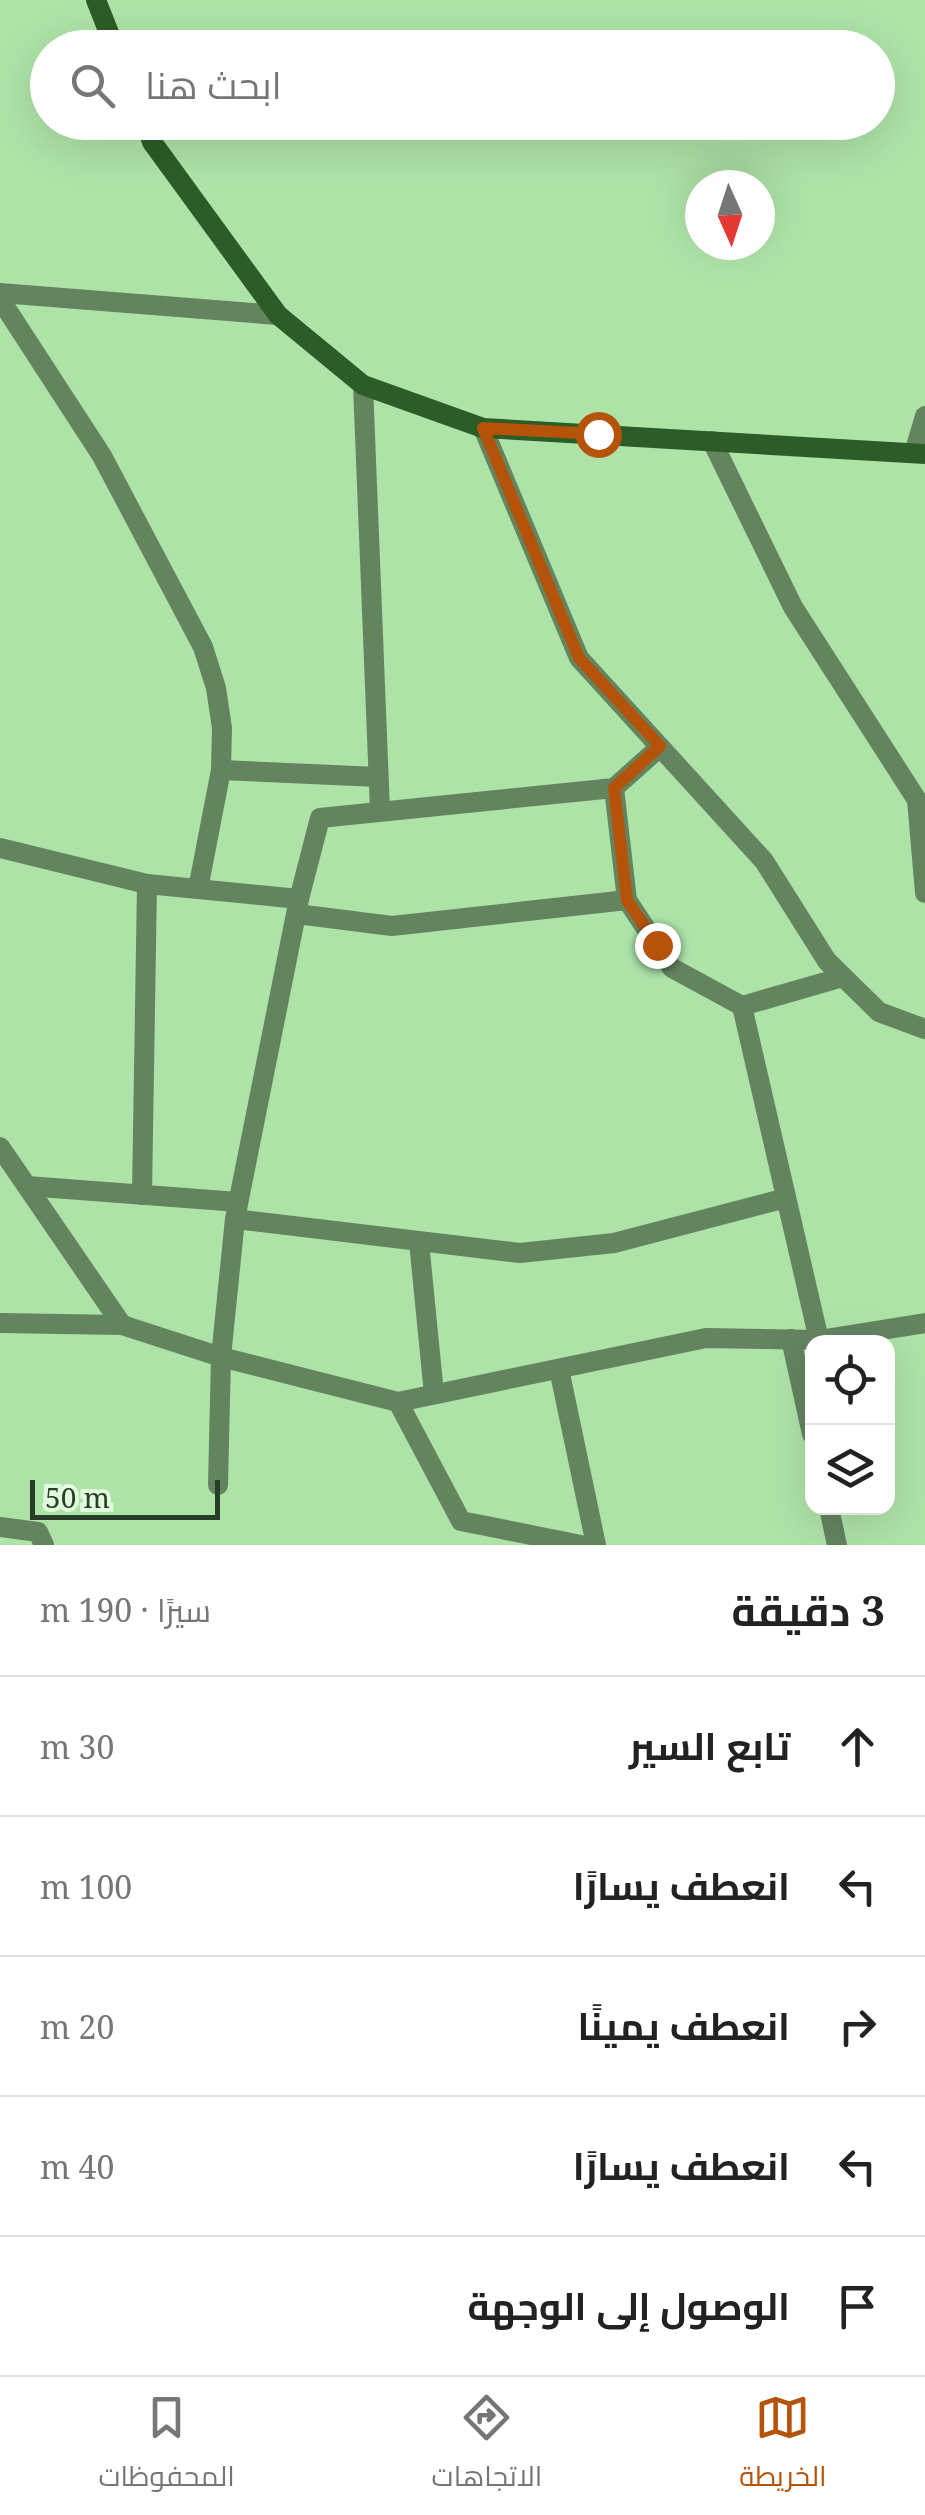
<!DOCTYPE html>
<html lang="ar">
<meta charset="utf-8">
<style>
:root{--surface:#fff;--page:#f6f6f6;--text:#222;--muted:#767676;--line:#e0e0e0;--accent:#b45309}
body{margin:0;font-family:"Noto Serif",Cairo,serif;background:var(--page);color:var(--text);direction:rtl}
.controls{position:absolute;right:30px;bottom:30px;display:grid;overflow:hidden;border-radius:20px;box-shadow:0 10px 40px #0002}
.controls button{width:90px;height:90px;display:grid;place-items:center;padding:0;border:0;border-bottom:2px solid var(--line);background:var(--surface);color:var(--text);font:50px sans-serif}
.compass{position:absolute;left:685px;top:170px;width:90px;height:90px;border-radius:50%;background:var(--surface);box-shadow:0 10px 40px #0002;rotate:177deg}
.scale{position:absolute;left:30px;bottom:25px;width:190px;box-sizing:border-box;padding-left:10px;border:5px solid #293e27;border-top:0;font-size:28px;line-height:35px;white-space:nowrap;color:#293e27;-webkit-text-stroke:8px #e2fcde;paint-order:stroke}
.stop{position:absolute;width:30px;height:30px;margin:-22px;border:8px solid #b45309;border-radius:50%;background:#fff}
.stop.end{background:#b45309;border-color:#fff;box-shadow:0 2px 10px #0008}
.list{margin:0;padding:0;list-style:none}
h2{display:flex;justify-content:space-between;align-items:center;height:130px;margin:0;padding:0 40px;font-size:42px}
h2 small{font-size:32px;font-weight:400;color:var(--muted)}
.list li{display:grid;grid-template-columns:65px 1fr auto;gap:30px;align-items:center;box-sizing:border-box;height:140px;padding:0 40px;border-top:2px solid var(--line)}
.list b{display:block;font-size:38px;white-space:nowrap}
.list em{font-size:32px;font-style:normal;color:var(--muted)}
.icon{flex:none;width:55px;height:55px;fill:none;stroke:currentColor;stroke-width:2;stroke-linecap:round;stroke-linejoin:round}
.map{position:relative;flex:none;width:925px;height:1545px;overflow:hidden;direction:ltr}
.search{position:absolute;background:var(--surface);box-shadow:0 10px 40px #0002;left:30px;right:30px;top:30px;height:110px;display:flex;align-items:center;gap:25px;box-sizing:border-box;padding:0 35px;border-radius:55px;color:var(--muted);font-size:38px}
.sheet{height:830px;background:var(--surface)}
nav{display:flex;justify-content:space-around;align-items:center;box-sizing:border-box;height:140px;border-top:2px solid var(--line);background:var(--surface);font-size:28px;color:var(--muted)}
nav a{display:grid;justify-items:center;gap:5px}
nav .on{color:var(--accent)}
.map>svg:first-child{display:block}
</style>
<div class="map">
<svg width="925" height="1545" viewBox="0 0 925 1545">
<rect width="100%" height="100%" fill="#aee3a8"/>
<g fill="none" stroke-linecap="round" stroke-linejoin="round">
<g stroke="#648460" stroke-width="20">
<polyline points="0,293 278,315"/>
<polyline points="0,299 102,456 203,647 216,688 222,728 221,770 198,889"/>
<polyline points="363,385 380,811"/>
<polyline points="483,428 579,658 764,861 827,961 879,1012 925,1029"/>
<polyline points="712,441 793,607 917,800 925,893"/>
<polyline points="914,453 925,416"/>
<polyline points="221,770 378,777"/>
<polyline points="614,788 627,900 672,968 742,1006 843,977"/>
<polyline points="0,848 147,884 299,899"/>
<polyline points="297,914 392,926 627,900"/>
<polyline points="742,1006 819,1340"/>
<polyline points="0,1147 122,1325"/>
<polyline points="27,1186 238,1202"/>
<polyline points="142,1195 147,884"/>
<polyline points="235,1219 520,1253 614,1243 786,1198"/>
<polyline points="419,1242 434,1394"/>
<polyline points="0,1323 122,1325 221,1357 398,1402 706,1338 819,1340 925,1323"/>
<polyline points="791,1339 812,1434"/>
<polyline points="559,1369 596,1545"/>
<polyline points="398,1402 461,1521 581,1545"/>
<polyline points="218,1485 221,1357 235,1219 299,899 320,818 614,788 660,747"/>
<polyline points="829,1508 837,1545"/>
<polyline points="0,1527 38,1532 44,1545"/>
</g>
<g stroke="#2c5d28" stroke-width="20">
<polyline points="96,0 115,48"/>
<polyline points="145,122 152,142 278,315 363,385 483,428 925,454"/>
</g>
</g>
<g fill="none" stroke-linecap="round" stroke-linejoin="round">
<polyline stroke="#b45309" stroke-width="12" points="598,434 483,428 579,658 660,746 614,788 627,900 657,945"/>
</g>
</svg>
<div class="controls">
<button><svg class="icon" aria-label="locate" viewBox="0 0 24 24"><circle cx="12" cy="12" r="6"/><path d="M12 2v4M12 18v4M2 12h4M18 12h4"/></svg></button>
<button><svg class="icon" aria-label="layers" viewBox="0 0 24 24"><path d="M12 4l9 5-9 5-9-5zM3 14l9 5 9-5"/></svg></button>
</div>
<svg class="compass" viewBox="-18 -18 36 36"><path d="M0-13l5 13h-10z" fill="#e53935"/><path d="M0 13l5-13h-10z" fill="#767676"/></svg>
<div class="scale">50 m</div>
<div class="stop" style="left:598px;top:434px"></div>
<div class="stop end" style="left:657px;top:945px"></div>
<div class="search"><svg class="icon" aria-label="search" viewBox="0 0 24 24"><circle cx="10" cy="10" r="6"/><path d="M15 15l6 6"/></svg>ابحث هنا</div>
</div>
<section class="sheet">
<h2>3 دقيقة<small>سيرًا · 190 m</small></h2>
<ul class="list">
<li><svg class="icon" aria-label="ahead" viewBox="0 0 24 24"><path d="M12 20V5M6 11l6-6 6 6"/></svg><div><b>تابع السير</b></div><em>30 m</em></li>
<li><svg class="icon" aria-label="left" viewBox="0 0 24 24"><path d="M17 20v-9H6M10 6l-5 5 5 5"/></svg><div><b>انعطف يسارًا</b></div><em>100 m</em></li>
<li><svg class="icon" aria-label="right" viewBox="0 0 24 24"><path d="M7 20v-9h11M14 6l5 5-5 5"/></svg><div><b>انعطف يمينًا</b></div><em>20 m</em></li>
<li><svg class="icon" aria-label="left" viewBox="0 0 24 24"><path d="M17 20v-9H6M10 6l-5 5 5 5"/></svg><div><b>انعطف يسارًا</b></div><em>40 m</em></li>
<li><svg class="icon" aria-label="arrive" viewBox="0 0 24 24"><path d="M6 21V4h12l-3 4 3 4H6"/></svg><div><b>الوصول إلى الوجهة</b></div></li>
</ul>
</section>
<nav>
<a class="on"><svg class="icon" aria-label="map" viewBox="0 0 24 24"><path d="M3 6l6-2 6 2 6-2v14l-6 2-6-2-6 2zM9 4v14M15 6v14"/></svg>الخريطة</a>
<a><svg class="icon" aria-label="directions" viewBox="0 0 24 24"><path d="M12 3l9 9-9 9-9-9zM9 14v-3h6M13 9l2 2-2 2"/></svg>الاتجاهات</a>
<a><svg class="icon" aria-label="saved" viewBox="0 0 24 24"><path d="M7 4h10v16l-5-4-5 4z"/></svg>المحفوظات</a>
</nav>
